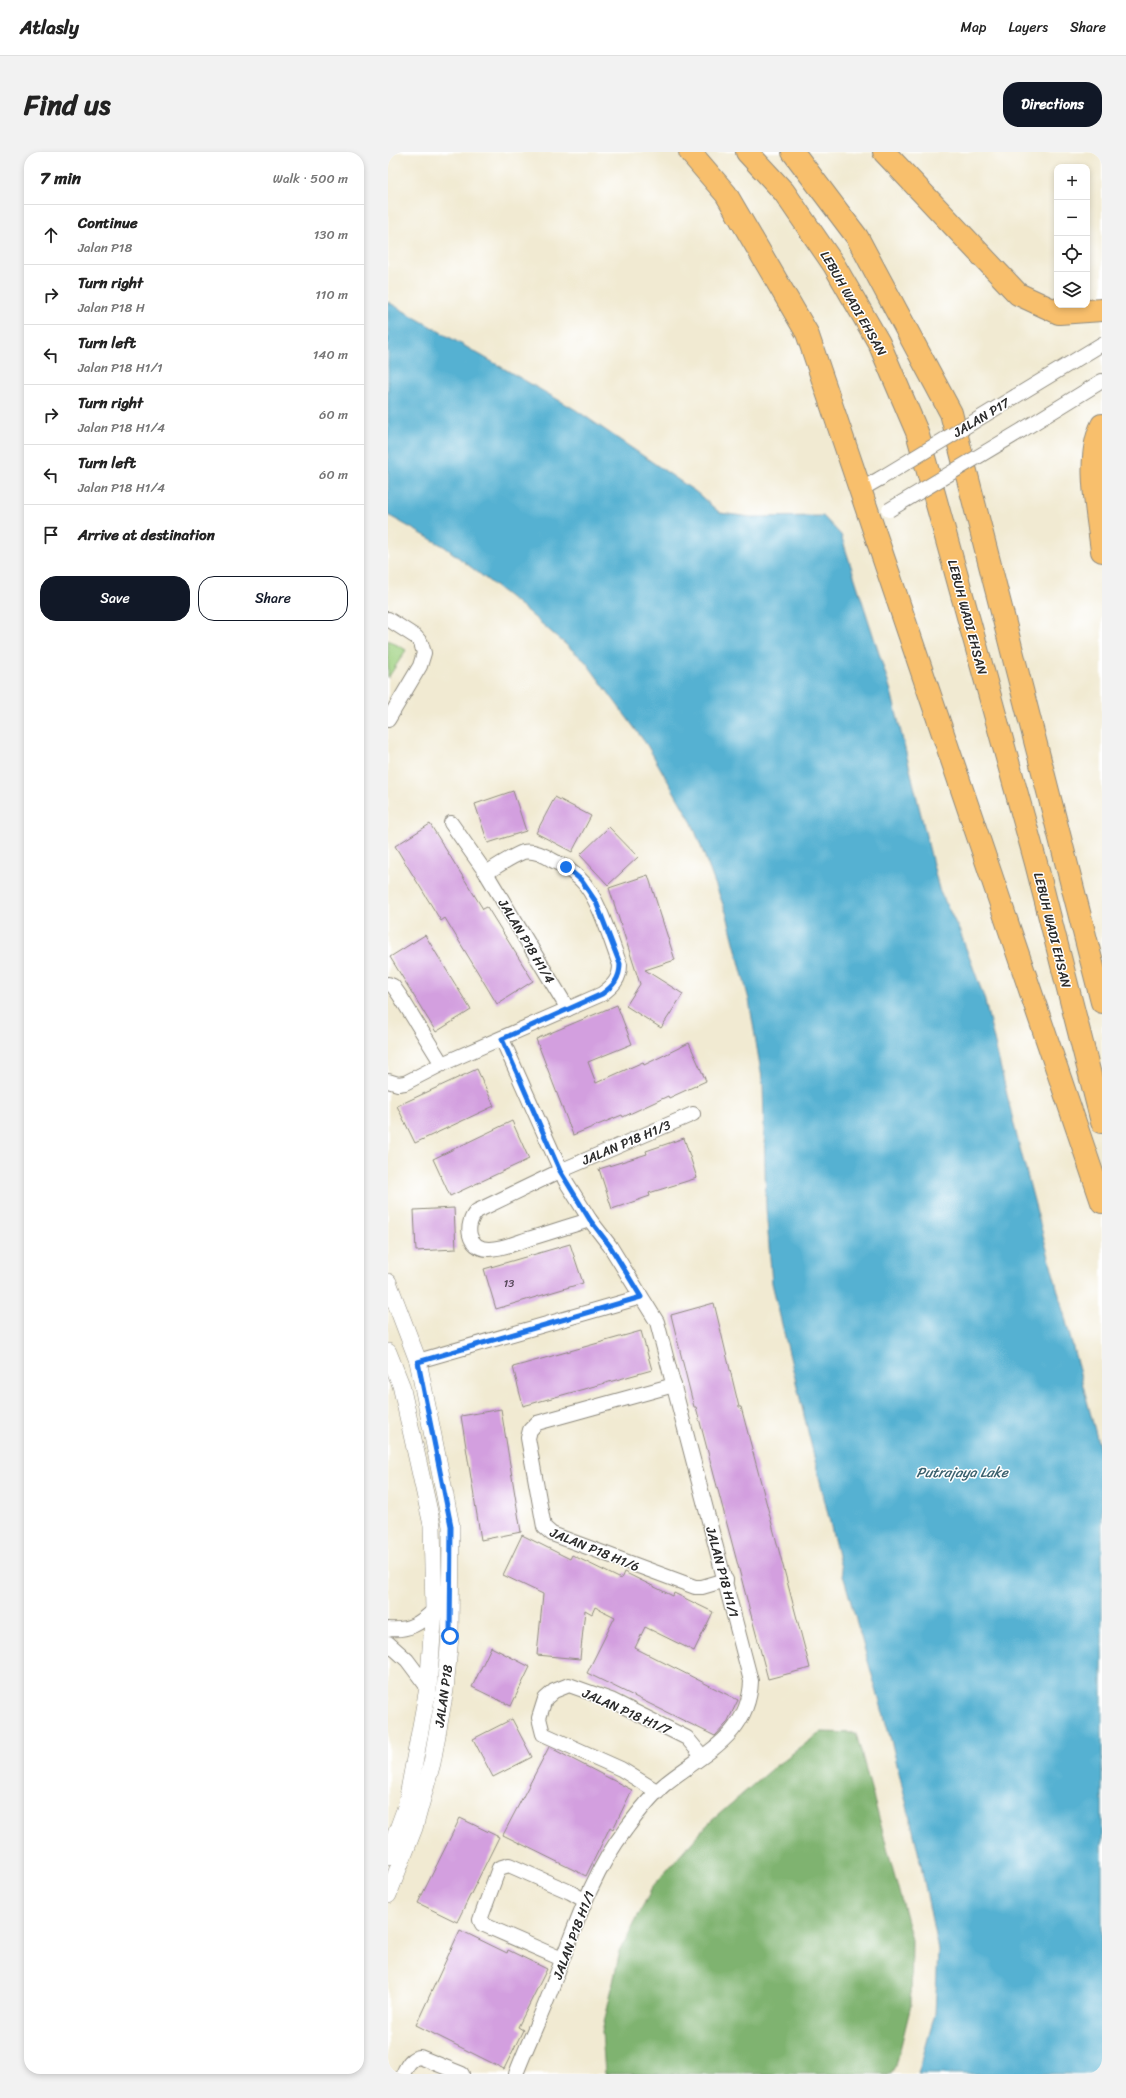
<!DOCTYPE html>
<meta charset="utf-8">
<style>
:root{--surface:#fff;--page:#f2f2f2;--text:#222;--muted:#767676;--line:#e0e0e0;--accent:#111827}
body{margin:0;font-family:Sriracha,sans-serif;background:var(--page);color:var(--text)}
.controls{position:absolute;right:12px;top:12px;display:grid;overflow:hidden;border-radius:8px;box-shadow:0 2px 6px #0003}
.controls button{width:36px;height:36px;display:grid;place-items:center;padding:0;border:0;border-bottom:1px solid var(--line);background:var(--surface);color:var(--text);font:20px sans-serif}
.stop{position:absolute;width:12px;height:12px;margin:-9px;border:3px solid #1a73e8;border-radius:50%;background:#fff}
.stop.end{background:#1a73e8;border-color:#fff;box-shadow:0 1px 4px #0008}
.list{margin:0;padding:0;list-style:none}
h2{display:flex;justify-content:space-between;align-items:center;height:52px;margin:0;padding:0 16px;font-size:17px}
h2 small{font-size:13px;font-weight:400;color:var(--muted)}
.list li{display:grid;grid-template-columns:26px 1fr auto;gap:12px;align-items:center;box-sizing:border-box;height:60px;padding:0 16px;border-top:1px solid var(--line)}
.list b{display:block;font-size:15px;white-space:nowrap}
.list p{margin:0;font-size:13px;white-space:nowrap;color:var(--muted)}
.list em{font-size:13px;font-style:normal;color:var(--muted)}
.actions{display:flex;gap:8px;padding:12px 16px}
.actions a{flex:1;padding:9px 0;border:1px solid var(--accent);border-radius:16px;text-align:center;font-size:14px;color:var(--accent)}
.actions .main{background:var(--accent);color:#fff}
.icon{flex:none;width:22px;height:22px;fill:none;stroke:currentColor;stroke-width:2;stroke-linecap:round;stroke-linejoin:round}
.map{position:relative;flex:none;width:714px;height:1922px;overflow:hidden;border-radius:16px}
header{display:flex;align-items:center;gap:24px;box-sizing:border-box;height:56px;padding:0 20px;background:var(--surface);border-bottom:1px solid var(--line)}
header strong{font-size:19px}
nav{display:flex;gap:22px;margin-inline-start:auto;font-size:14px}
.intro{display:flex;align-items:center;justify-content:space-between;box-sizing:border-box;height:96px;padding:0 24px}
h1{margin:0;font-size:28px}
.button{padding:10px 18px;border-radius:16px;background:var(--accent);color:#fff;font-size:14px;font-weight:700}
main{display:flex;gap:24px;padding:0 24px}
aside{flex:1;background:var(--surface);border-radius:16px;box-shadow:0 2px 6px #0003}
.map>svg:first-child{display:block}
</style>
<header>
<strong>Atlasly</strong>
<nav><a>Map</a><a>Layers</a><a>Share</a></nav>
</header>
<div class="intro"><h1>Find us</h1><a class="button">Directions</a></div>
<main>
<aside>
<h2>7 min<small>Walk · 500 m</small></h2>
<ul class="list">
<li><svg class="icon" aria-label="ahead" viewBox="0 0 24 24"><path d="M12 20V5M6 11l6-6 6 6"/></svg><div><b>Continue</b><p>Jalan P18</p></div><em>130 m</em></li>
<li><svg class="icon" aria-label="right" viewBox="0 0 24 24"><path d="M7 20v-9h11M14 6l5 5-5 5"/></svg><div><b>Turn right</b><p>Jalan P18 H</p></div><em>110 m</em></li>
<li><svg class="icon" aria-label="left" viewBox="0 0 24 24"><path d="M17 20v-9H6M10 6l-5 5 5 5"/></svg><div><b>Turn left</b><p>Jalan P18 H1/1</p></div><em>140 m</em></li>
<li><svg class="icon" aria-label="right" viewBox="0 0 24 24"><path d="M7 20v-9h11M14 6l5 5-5 5"/></svg><div><b>Turn right</b><p>Jalan P18 H1/4</p></div><em>60 m</em></li>
<li><svg class="icon" aria-label="left" viewBox="0 0 24 24"><path d="M17 20v-9H6M10 6l-5 5 5 5"/></svg><div><b>Turn left</b><p>Jalan P18 H1/4</p></div><em>60 m</em></li>
<li><svg class="icon" aria-label="arrive" viewBox="0 0 24 24"><path d="M6 21V4h12l-3 4 3 4H6"/></svg><div><b>Arrive at destination</b></div></li>
</ul>
<div class="actions"><a class="main">Save</a><a>Share</a></div>
</aside>
<div class="map">
<svg width="714" height="1922" viewBox="0 0 714 1922">
<rect width="100%" height="100%" fill="#fff"/>
<filter id="ink" filterUnits="userSpaceOnUse"><feTurbulence type="fractalNoise" baseFrequency=".025" numOctaves="2"/><feDisplacementMap in="SourceGraphic" scale="8" xChannelSelector="R" yChannelSelector="G"/><feConvolveMatrix kernelMatrix="1 2 1 2 8 2 1 2 1" color-interpolation-filters="sRGB"/></filter>
<filter id="wash" filterUnits="userSpaceOnUse"><feTurbulence type="fractalNoise" baseFrequency=".012" numOctaves="4" result="noise"/><feDisplacementMap in="SourceGraphic" scale="16" xChannelSelector="R" yChannelSelector="G"/><feGaussianBlur stdDeviation="0.9" result="paint"/><feColorMatrix in="noise" values="0 0 0 0 0 0 0 0 0 0 0 0 0 0 0 0 0 1.4 0 .05"/><feComposite in="paint" operator="in"/></filter>
<g filter="url(#wash)">
<rect width="100%" height="100%" fill="#f1ead2"/>
<polygon fill="#9fd181" stroke="#657e56" points="0,488 18,498 0,526"/>
<polygon fill="#7fb36f" stroke="#556f4d" points="433,1580 468,1581 524,1788 523,1853 508,1914 503,1922 217,1922 214,1880 232,1799 265,1734 321,1671 381,1619"/>
<polygon fill="#54b1d2" stroke="#406e7e" points="0,150 188,258 308,340 332,361 363,365 435,364 453,383 503,539 551,737 572,780 596,845 628,981 714,1305 714,1922 530,1922 547,1862 550,1798 530,1699 504,1592 453,1416 384,1131 378,1056 375,932 361,848 339,763 304,671 259,593 197,509 133,454 57,395 0,363"/>
<g id="blocks">
<g fill="#d39fdf">
<polygon points="125,639 138,679 100,691 87,652"/>
<polygon points="167,645 203,664 184,700 148,681"/>
<polygon points="42,672 95,757 99,755 145,829 109,852 57,766 53,769 7,694"/>
<polygon points="221,675 250,705 220,733 192,703"/>
<polygon points="260,723 287,808 257,818 295,842 273,876 238,854 252,832 221,736"/>
<polygon points="37,783 83,858 48,880 2,805"/>
<polygon points="229,853 244,892 200,910 208,931 255,910 256,913 301,891 318,929 281,946 280,944 235,965 234,963 185,983 148,887"/>
<polygon points="89,917 106,954 27,991 9,954"/>
<polygon points="124,969 141,1007 62,1044 45,1007"/>
<polygon points="296,986 309,1026 261,1041 262,1044 224,1057 211,1017 259,1002 258,999"/>
<polygon points="66,1056 68,1097 28,1099 26,1058"/>
<polygon points="182,1092 195,1131 108,1157 96,1117"/>
<polygon points="326,1151 351,1255 353,1255 422,1516 380,1527 308,1255 306,1255 283,1163"/>
<polygon points="253,1179 264,1218 135,1254 125,1215"/>
<polygon points="113,1257 133,1380 93,1388 73,1264"/>
<polygon points="134,1383 182,1407 184,1403 233,1427 236,1420 285,1444 286,1441 325,1460 306,1499 257,1475 247,1496 350,1548 339,1571 327,1584 199,1521 227,1465 207,1455 204,1462 197,1458 192,1507 149,1503 155,1442 115,1423"/>
<polygon points="103,1495 142,1515 123,1554 84,1535"/>
<polygon points="124,1567 144,1605 105,1625 85,1587"/>
<polygon points="161,1595 244,1638 225,1677 222,1675 198,1724 115,1683"/>
<polygon points="72,1666 111,1685 69,1770 30,1751"/>
<polygon points="72,1778 119,1801 120,1798 159,1817 130,1875 135,1878 116,1917 28,1873"/>
</g>
</g>
</g>
<g filter="url(#ink)">
<use href="#blocks" fill-opacity="0" stroke="#8e8a7e" stroke-width="1"/>
<g fill="none" stroke-linecap="round" stroke-linejoin="round">
<defs>
<g id="minor">
<polyline points="628,244 714,192"/>
<polyline points="636,277 714,229"/>
<polyline points="472,338 493,326"/>
<polyline points="0,467 28,485 33,491 36,501 32,514 0,568"/>
<polyline points="63,671 98,721 180,857"/>
<polyline points="0,832 5,834 12,844 54,912"/>
<path d="M114,887l63,141 25,40 20,26 47,76 94,359c-2,56 -50,73 -87,104 -14,12 -27,29 -38,44 -34,44 -51,98 -71,150 -11,32 -27,63 -39,95"/>
<path d="M0,929l10,3 7,-1 37,-19 160,-70c11,-8 18,-15 18,-29 -9,-24 -22,-70 -40,-86 -8,-8 -18,-14 -28,-19 -8,-5 -19,-10 -29,-8 -13,5 -25,14 -37,21"/>
<path d="M202,1068c-21,6 -42,13 -62,19 -12,4 -26,10 -39,10 -22,0 -25,-25 -12,-38l83,-40 133,-57"/>
<polyline points="30,1209 253,1145"/>
<polyline points="286,1233 149,1271 142,1278 140,1286 156,1375 164,1382 307,1435 314,1435 338,1428"/>
<path d="M0,1477c20,2 32,-5 46,-19"/>
<polyline points="0,1491 19,1508 40,1536"/>
<polyline points="270,1640 233,1617 155,1582 151,1566 157,1547 166,1539 181,1533 223,1548 299,1586 314,1604"/>
<polyline points="174,1807 94,1772 92,1768 111,1716 121,1713 182,1740 196,1748"/>
<path d="M15,1922c4,-8 7,-16 17,-17l42,17"/>
</g>
<g id="tertiary">
<polyline points="0,1130 30,1209 63,1374 62,1484 57,1538 44,1611 26,1676 0,1743"/>
<polyline points="0,1200 13,1233 44,1373 46,1458 40,1536 18,1655 0,1704"/>
</g>
<g id="primary">
<polyline points="302,0 338,42 419,181 714,1050"/>
<polyline points="359,0 396,40 446,113 491,191 529,280 648,711 714,970"/>
<polyline points="405,0 469,85 563,261 714,850"/>
<polyline points="496,0 630,142 671,161 714,158"/>
<path d="M714,273c-17,34 -4,89 0,126"/>
</g>
</defs>
<use href="#minor" stroke="#8e8a7e" stroke-width="16"/>
<use href="#tertiary" stroke="#8e8a7e" stroke-width="18"/>
<use href="#primary" stroke="#8e8a7e" stroke-width="24"/>
<use href="#minor" stroke="#fff" stroke-width="14"/>
<use href="#tertiary" stroke="#fff" stroke-width="17"/>
<use href="#primary" stroke="#f8bf6c" stroke-width="22"/>
<defs>
<g id="minor-bridge">
<polyline points="493,326 628,244"/>
<polyline points="501,358 636,277"/>
</g>
</defs>
<use href="#minor-bridge" stroke="#8e8a7e" stroke-width="16" stroke-linecap="butt"/>
<use href="#minor-bridge" stroke="#fff" stroke-width="14"/>
</g>
</g>
<g fill="none" stroke-linecap="round" stroke-linejoin="round" filter="url(#ink)">
<path stroke="#1a73e8" stroke-width="5" d="M62,1484l1,-110 -33,-164 223,-65 -31,-51 -20,-26 -30,-49 -58,-132 100,-45c11,-8 18,-15 18,-30l-24,-62 -15,-22 -15,-13"/>
</g>
<g text-anchor="middle" stroke-width="3" stroke-linejoin="round" paint-order="stroke">
<g font-size="11" fill="#554858">
<text x="121" y="1135">13</text>
</g>
<g font-size="13" fill="#2b2b2b" stroke="#fff">
<text transform="translate(466 151) rotate(60)" y="5">LEBUH WADI EHSAN</text>
<text transform="translate(593 265) rotate(-31)" y="5">JALAN P17</text>
<text transform="translate(580 465) rotate(75)" y="5">LEBUH WADI EHSAN</text>
<text transform="translate(665 778) rotate(76)" y="5">LEBUH WADI EHSAN</text>
<text transform="translate(139 789) rotate(59)" y="5">JALAN P18 H1/4</text>
<text transform="translate(238 990) rotate(-23)" y="5">JALAN P18 H1/3</text>
<text transform="translate(207 1397) rotate(22)" y="5">JALAN P18 H1/6</text>
<text transform="translate(335 1420) rotate(75)" y="5">JALAN P18 H1/1</text>
<text transform="translate(55 1544) rotate(-82)" y="5">JALAN P18</text>
<text transform="translate(239 1559) rotate(24)" y="5">JALAN P18 H1/7</text>
<text transform="translate(185 1783) rotate(-69)" y="5">JALAN P18 H1/1</text>
</g>
<g font-size="14" font-style="italic" fill="#3b616e" stroke="#fff">
<text x="574" y="1325">Putrajaya Lake</text>
</g>
</g>
</svg>
<div class="controls">
<button>+</button>
<button>−</button>
<button><svg class="icon" aria-label="locate" viewBox="0 0 24 24"><circle cx="12" cy="12" r="6"/><path d="M12 2v4M12 18v4M2 12h4M18 12h4"/></svg></button>
<button><svg class="icon" aria-label="layers" viewBox="0 0 24 24"><path d="M12 4l9 5-9 5-9-5zM3 14l9 5 9-5"/></svg></button>
</div>
<div class="stop" style="left:62px;top:1484px"></div>
<div class="stop end" style="left:178px;top:715px"></div>
</div>
</main>
